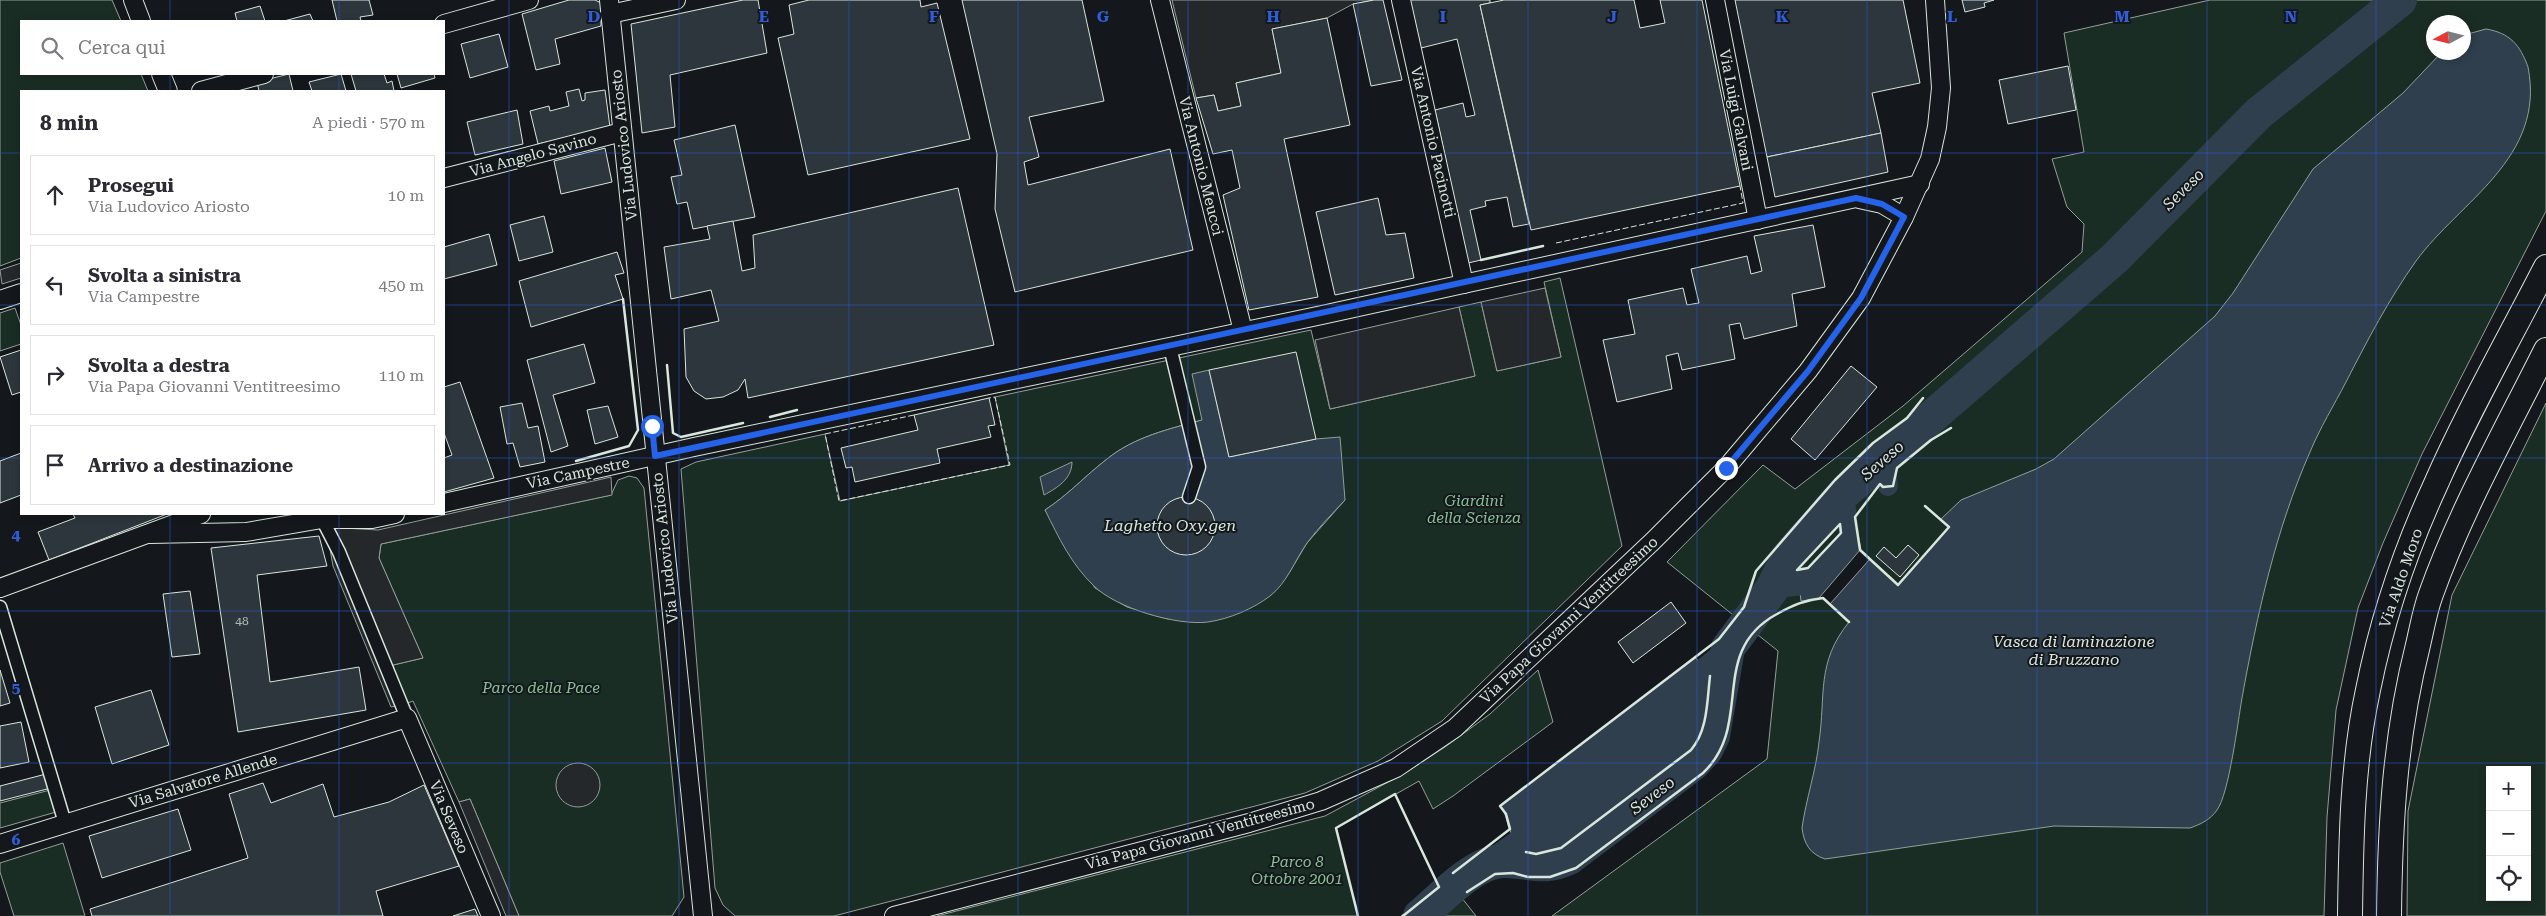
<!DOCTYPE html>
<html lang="it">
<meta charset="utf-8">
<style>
:root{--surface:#fff;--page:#f2f2f3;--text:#2b2b33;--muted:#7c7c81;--line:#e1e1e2}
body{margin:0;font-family:"Roboto Serif",serif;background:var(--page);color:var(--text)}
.controls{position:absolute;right:15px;bottom:15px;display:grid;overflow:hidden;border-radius:0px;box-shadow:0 2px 8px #0003}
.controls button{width:45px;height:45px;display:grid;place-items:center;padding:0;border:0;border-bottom:1px solid var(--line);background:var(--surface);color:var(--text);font:25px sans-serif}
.compass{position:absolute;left:2426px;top:15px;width:45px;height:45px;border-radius:50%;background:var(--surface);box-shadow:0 2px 8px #0003;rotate:263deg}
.stop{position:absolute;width:15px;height:15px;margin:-11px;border:4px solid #2563eb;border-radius:50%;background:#fff}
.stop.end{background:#2563eb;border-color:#fff;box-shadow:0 1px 5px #0008}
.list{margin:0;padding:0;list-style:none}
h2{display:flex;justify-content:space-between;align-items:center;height:65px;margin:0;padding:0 20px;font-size:21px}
h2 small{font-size:16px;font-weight:400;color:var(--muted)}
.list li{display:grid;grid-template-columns:32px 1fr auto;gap:15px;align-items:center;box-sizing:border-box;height:80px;margin:0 10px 10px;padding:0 10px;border:1px solid var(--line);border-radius:0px}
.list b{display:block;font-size:19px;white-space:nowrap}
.list p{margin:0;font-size:16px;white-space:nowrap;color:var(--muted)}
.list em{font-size:16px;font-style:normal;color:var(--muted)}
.icon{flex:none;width:28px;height:28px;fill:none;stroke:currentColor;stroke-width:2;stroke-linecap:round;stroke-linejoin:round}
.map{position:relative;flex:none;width:2546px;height:916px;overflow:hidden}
.search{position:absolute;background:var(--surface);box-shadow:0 2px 8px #0003;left:20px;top:20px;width:425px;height:55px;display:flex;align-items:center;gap:12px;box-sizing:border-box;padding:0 18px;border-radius:0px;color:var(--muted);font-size:19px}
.panel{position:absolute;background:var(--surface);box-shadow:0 2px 8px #0003;left:20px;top:90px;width:425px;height:425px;border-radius:0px}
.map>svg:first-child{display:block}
</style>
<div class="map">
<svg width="2546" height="916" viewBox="0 0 2546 916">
<rect width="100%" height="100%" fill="#14181c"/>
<g fill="#1a2d24" stroke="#939e99" fill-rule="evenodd">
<polygon points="0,0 112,0 121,21 21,21 21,74 141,74 148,91 21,91 21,258 0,266"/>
<path d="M2210,0h336v211l-124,243 -39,89 -25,65 -22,102 -9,107 -3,99h-772l215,-157 11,-108 -111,-89 96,-97 32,24 108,-83 179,-154 2,-28 -17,-17 -15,-48 32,-7 -20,-119zM2434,22h30v30h-30z"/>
<path d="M1560,278l62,268 -180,175 -64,40 -73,32 -471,123h-99l-12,-11 -8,-17 -34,-419 15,-7 129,-28 15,67 169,-36 -14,-68 316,-67 19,79 145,-33 -16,-69 22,-5 16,69 64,-14 -17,-75zM1202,420l114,19 29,61 -38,43 -18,30 -18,22 -103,24 -41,-12 -32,-19 -50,-78c23,-15 40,-34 62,-51 27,-22 62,-30 95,-39z"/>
<polygon points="15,308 21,325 21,344 0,351 0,313"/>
<path d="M2546,403v513h-139l1,-105 44,-216zM2490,770h37v127h-37z"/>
<polygon points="629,476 637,478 644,488 684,897 672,916 519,916 470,799 459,802 413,701 405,704 389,666 423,658 379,558 381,544 611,495 618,480"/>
<polygon points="1538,670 1553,722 1453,796 1433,809 1419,781 1336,828 1358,916 937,916 1325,816 1405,773 1445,747 1490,714"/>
<polygon points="50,790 56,812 0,828 0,803"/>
<polygon points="63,843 85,916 14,916 0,872 0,863"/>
<polygon points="1447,879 1476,916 1401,916"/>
</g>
<g fill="#24282b" stroke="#939e99">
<polygon points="1172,0 1374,0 1353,4 1327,18 1272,29 1281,73 1236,83 1241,106 1218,111 1214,95 1196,98"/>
<polygon points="21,263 21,278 2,284 0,270"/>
<polygon points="1545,288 1561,357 1497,371 1481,302"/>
<polygon points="1459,307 1475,376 1330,409 1315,340"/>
<polygon points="611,477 612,495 381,544 379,558 423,658 389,666 405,704 391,707 333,566 326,527 378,530"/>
<circle cx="578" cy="785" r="22"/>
<polygon points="470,799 519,916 506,916 459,802"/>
</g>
<g fill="#2f3f4d" stroke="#939e99">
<path d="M2486,29c24,4 34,16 42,38 18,91 -68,134 -112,194 -27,38 -49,80 -70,121 -12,23 -26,46 -36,70 -34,77 -53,163 -68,246 -4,23 -13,96 -25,112 -7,10 -16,14 -27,18l-136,-2 -229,33c-15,-5 -21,-15 -23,-31 4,-29 14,-57 17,-86 7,-48 -3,-79 30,-120l-26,-24 -22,3 -4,-31 12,-2 32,-35 16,-3 4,20 37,34 51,-57 -9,-7 21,-20 75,-31 18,-10 161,-143 18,-23 80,-124 90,-76 38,-40 23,-1v-17z"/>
<path d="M1209,370l20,87 87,-18 24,-2 5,63c-13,14 -27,28 -38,43 -12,17 -20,40 -37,53 -17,13 -41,23 -62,26 -31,4 -92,-14 -114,-36 -23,-22 -35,-48 -49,-76 23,-15 40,-34 62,-51 27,-22 62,-30 95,-39l-10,-46z"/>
<path d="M1072,462c0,17 -15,26 -28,33l-4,-18z"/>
<path d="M1695,657l15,19c-3,25 -2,54 -19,74l-130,98c-24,9 -42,6 -52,-20 -3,-9 -3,-15 -9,-22z"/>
</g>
<polygon fill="#14181c" stroke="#939e99" points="1860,550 1870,559 1830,604 1823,598 1819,598"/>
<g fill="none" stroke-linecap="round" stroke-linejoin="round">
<g stroke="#2f3f4d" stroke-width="20">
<polyline points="1885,456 1888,486"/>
<polyline points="1772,589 1816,583 1850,542 1844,493"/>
<polyline points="1683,685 1728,648"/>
<polyline points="1483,865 1518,840 1538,821"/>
</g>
<path stroke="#2f3f4d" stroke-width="34" d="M1420,916c21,-18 54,-54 82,-55 26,-1 40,10 67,-3l124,-94 13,-14 7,-14 15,-88 44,-59 16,-32 56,-64 270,-234 145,-146 141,-113"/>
</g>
<g fill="#2c363c" stroke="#d8e6dc">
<polygon points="332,0 369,0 373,15 360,17 361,21 337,21"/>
<polygon points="569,0 595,0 601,3 601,26 555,39 560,64 536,70 522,14"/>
<polygon points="743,0 758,0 767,53 670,75 675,127 642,133 631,24"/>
<polygon points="809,0 920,0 921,7 937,3 970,139 808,175 778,38 794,34 789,5"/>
<polygon points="962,0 1082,0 1104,101 1029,117 1039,157 1024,162 1028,185 1170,149 1193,250 1015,292 995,209 997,154"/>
<polygon points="1374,0 1383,0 1402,80 1371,86 1353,4"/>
<polygon points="1410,0 1490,0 1490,3 1480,5 1529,224 1513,227 1507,197 1485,201 1486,206 1470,210 1481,260 1468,263 1435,110 1463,103 1466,117 1475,115 1457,39 1421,48"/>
<polygon points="1504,0 1634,0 1640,28 1665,23 1660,0 1702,0 1740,186 1531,230 1480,5"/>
<polygon points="1735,0 1903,0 1920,83 1872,93 1881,133 1767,157"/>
<polygon points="1962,0 1994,0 1984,3 1985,7 1965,12"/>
<polygon points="260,6 265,21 237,21 235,13"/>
<polygon points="310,14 313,21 284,21"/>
<polygon points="1327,18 1350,125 1284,139 1318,297 1249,310 1223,195 1240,188 1232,150 1213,154 1196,98 1214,95 1218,111 1241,106 1236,83 1281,73 1272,29"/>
<polygon points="499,34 508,67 470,78 461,44"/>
<polygon points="2068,66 2076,110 2008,124 1999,80"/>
<polygon points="289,74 293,91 259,91 257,82"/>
<polygon points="341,74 346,91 312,91 309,82"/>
<polygon points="351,74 384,74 387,83 392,81 394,91 356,91"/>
<polygon points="397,74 434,74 435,78 401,88"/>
<polygon points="579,89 582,101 585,100 585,93 605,90 610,127 538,144 530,111 549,106 550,111 569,106 566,92"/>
<polygon points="517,110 523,144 475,155 467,122"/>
<polygon points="735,125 755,217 693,229 687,202 677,204 671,177 682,175 674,140"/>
<polygon points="1881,133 1888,172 1775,197 1767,157"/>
<polygon points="605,148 612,182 561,194 554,161"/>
<polygon points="958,188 994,345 748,398 745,379 738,390 723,397 706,399 694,391 686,377 684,329 719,321 711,290 671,299 664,247 710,239 707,226 733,221 742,271 755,268 753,235"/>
<polygon points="1378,198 1386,235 1405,233 1414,278 1335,295 1316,212"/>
<polygon points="544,216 553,252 519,261 510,225"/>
<polygon points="1813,225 1825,287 1792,294 1797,326 1744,339 1740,323 1729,325 1735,359 1682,370 1678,353 1666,356 1672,389 1617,402 1603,340 1635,334 1628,300 1683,288 1687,305 1699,303 1691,269 1747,256 1751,274 1762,271 1754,236"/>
<polygon points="489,234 497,265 444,279 444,247"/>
<polygon points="617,252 624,273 615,275 623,299 531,327 519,281"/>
<polygon points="584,344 595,383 553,395 568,446 551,452 527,360"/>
<polygon points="21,350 21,392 12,395 0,357"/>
<polygon points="1296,352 1316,439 1229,457 1209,370"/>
<polygon points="1851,366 1877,387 1815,460 1791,439"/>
<polygon points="460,382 494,478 444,492 444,458 452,455 444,433 444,387"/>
<polygon points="989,398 995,425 988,426 991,437 937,449 940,463 855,482 852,467 846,468 841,448 918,430 914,415"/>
<polygon points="522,403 528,428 538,426 545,462 520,467 513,443 507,444 500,407"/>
<polygon points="608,406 618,437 595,444 587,410"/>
<polygon points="21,453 21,495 0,503 0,461"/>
<circle cx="1186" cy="526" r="29"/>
<polygon points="73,514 167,514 49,560 38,532 75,518"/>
<polygon points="319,536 327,566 257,575 270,682 359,667 366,710 238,732 211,548"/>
<polygon points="1908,545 1919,555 1900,577 1876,556 1884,547 1896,558"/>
<polygon points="190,591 200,654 172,657 163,594"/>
<polygon points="1671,602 1686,623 1633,663 1618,642"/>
<polygon points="0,670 10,703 0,706"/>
<polygon points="151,690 169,745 112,764 95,707"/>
<polygon points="21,722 29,762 0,768 0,726"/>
<polygon points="46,774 51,788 0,801 0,786"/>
<polygon points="263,783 271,803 323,784 334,817 389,802 424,785 459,866 376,891 383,916 92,916 90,909 248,858 229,794"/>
<polygon points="178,809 191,850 102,878 89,836"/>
<polygon points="475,909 478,916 453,916"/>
</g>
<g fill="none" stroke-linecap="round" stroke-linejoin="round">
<defs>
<g id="pedestrian">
<polyline points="1170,347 1199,467 1189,497"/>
<polyline points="322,519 339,552 407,718"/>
<polyline points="0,607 65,823"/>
</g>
<g id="minor">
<polyline points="133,0 141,21"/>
<polyline points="609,0 703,916"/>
<polyline points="1160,0 1243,331"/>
<polyline points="1401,0 1464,284"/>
<polyline points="1715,0 1758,220"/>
<polyline points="610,14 676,0"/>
<polyline points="444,24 529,0"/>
<polyline points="161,74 168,91"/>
<polyline points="201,91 264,74"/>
<polyline points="444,178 622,132"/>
<polyline points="1859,199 1882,204 1904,217"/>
<polyline points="0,300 21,293"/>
<polyline points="444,503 694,447 1322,315 1920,184"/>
<polyline points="150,534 246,532 322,519 372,519 395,514"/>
<polyline points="0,588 201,514"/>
<polyline points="0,844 407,718 491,916"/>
<polyline points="894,916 1249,823 1321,801 1396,768 1455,728 1653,541 1726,468 1808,371 1861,298 1904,217 1930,159 1937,127 1941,88 1935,0"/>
</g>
<g id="secondary">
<path d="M2350,916c1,-75 2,-152 18,-226 14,-70 37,-139 67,-204 32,-73 74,-147 111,-219"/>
<path d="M2389,916c1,-93 6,-180 29,-271 4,-17 7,-35 13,-51 30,-84 75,-164 115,-244"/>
</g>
</defs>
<use href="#pedestrian" stroke="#d8e6dc" stroke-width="15"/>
<use href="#minor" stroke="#d8e6dc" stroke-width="20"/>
<use href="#secondary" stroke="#d8e6dc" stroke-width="26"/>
<use href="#pedestrian" stroke="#14181c" stroke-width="12"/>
<use href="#minor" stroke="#14181c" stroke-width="18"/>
<use href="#secondary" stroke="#14181c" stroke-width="24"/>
<g stroke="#d8e6dc" stroke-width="1" stroke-dasharray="6 2.5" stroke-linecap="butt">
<polyline points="1556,243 1743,203 1740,186"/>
<polyline points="914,415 825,434 839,501 1010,465 995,397 989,398"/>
</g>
<g stroke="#d8e6dc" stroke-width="2.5">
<polyline points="1481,260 1543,246"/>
<polyline points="667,365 673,433 681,437 743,423"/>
<polyline points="770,417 797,410"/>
<polyline points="576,461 629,446 638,430 623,299"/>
<polyline points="1925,506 1949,527 1898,585 1860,550 1855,517 1880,484 1883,487 1893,486 1897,468 1931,440 1951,428"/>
<polygon points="1840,524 1841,533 1808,568 1797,570"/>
<path d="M1526,852l10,2 25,-6 130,-98c17,-20 16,-49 19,-74"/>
<polyline points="1453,873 1510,829 1506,814 1500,806 1719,639 1744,607 1756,571 1835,480 1873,443 1907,418 1923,398"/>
<path d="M1467,892l28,-18 18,-1 15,4h22l26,-9 127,-95c52,-49 4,-121 74,-159 16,-9 28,-14 46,-16l26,24"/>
<polyline points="1358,916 1336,828 1395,794 1439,887 1403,916"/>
</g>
</g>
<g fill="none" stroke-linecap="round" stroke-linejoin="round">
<polyline stroke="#2563eb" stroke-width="6" points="652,426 655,456 1856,198 1882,204 1904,217 1861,298 1808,371 1726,468"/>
</g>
<path fill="none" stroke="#305dd8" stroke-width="1" stroke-opacity="0.55" d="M170,0v21M339,0v21M509,0v916M679,0v916M849,0v916M1018,0v916M1188,0v916M1358,0v916M1528,0v916M1697,0v916M1867,0v916M2037,0v916M2207,0v916M2376,0v916M170,74v17M339,74v17M0,153h21M444,153h2102M0,305h21M444,305h2102M0,458h21M444,458h2102M170,514v402M339,514v402M0,611h2546M0,763h2546"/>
<g text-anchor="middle" stroke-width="4" stroke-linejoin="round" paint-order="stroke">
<g font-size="12" fill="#adbab4">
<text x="242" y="625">48</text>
</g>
<g font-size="15" fill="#d8e6dc" stroke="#14181c">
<text transform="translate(1736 110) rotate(79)" y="5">Via Luigi Galvani</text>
<text transform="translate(1433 142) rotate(77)" y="5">Via Antonio Pacinotti</text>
<text transform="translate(624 145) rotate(-96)" y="5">Via Ludovico Ariosto</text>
<text transform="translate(533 155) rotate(-15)" y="5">Via Angelo Savino</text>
<text transform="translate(1201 166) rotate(76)" y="5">Via Antonio Meucci</text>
<text transform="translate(578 473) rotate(-12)" y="5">Via Campestre</text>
<text transform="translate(665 548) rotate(-96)" y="5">Via Ludovico Ariosto</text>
<text transform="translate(2401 578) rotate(-71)" y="5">Via Aldo Moro</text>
<text transform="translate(1569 620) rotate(-43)" y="5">Via Papa Giovanni Ventitreesimo</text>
<text transform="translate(203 781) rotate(-17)" y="5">Via Salvatore Allende</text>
<text transform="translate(449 817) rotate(67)" y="5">Via Seveso</text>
<text transform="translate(1200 834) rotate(-15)" y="5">Via Papa Giovanni Ventitreesimo</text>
</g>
<g font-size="15" font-style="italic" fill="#8ac095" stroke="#14181c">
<text x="1474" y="506">Giardini<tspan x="1474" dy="17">della Scienza</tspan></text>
<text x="541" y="693">Parco della Pace</text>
<text x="1297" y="867">Parco 8<tspan x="1297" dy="17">Ottobre 2001</tspan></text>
</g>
<g font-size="16" font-style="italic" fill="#d8e6dc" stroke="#14181c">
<text transform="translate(2183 189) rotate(-45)" y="6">Seveso</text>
<text transform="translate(1882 460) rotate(-41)" y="6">Seveso</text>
<text x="1170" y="531">Laghetto Oxy.gen</text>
<text x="2074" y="647">Vasca di laminazione<tspan x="2074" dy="18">di Bruzzano</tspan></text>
<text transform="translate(1652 795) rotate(-37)" y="6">Seveso</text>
</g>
</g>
<g font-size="16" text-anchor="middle" font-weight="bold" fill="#305dd8" stroke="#14181c" stroke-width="4" stroke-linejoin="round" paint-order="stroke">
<text x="594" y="22">D</text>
<text x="764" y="22">E</text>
<text x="934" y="22">F</text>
<text x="1103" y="22">G</text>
<text x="1273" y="22">H</text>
<text x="1443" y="22">I</text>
<text x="1612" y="22">J</text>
<text x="1782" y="22">K</text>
<text x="1952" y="22">L</text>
<text x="2122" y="22">M</text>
<text x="2291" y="22">N</text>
<text x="16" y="540">4</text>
<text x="16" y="693">5</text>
<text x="16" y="845">6</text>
</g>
</svg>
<div class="controls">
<button>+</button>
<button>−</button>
<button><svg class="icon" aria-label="locate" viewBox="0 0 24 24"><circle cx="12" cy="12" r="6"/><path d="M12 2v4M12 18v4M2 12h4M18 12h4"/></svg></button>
</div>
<svg class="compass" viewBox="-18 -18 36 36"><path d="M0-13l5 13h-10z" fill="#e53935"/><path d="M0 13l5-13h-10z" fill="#7c7c81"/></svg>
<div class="stop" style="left:652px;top:426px"></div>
<div class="stop end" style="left:1726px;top:468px"></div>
<div class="search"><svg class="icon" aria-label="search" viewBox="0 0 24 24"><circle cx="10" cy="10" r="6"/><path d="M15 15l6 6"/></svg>Cerca qui</div>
<section class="panel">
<h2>8 min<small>A piedi · 570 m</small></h2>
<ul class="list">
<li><svg class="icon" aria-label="ahead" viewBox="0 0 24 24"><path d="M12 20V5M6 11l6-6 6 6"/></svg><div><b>Prosegui</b><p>Via Ludovico Ariosto</p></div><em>10 m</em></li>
<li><svg class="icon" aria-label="left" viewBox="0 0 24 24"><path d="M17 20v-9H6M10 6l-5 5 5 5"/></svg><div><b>Svolta a sinistra</b><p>Via Campestre</p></div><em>450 m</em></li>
<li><svg class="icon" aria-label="right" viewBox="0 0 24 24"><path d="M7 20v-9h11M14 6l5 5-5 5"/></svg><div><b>Svolta a destra</b><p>Via Papa Giovanni Ventitreesimo</p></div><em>110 m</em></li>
<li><svg class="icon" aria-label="arrive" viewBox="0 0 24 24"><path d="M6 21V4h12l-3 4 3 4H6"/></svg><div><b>Arrivo a destinazione</b></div></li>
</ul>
</section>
</div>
